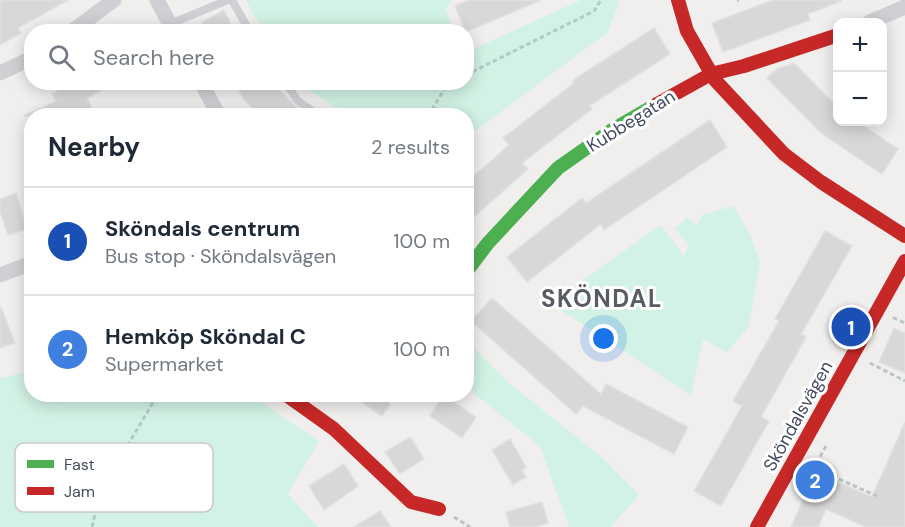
<!DOCTYPE html>
<meta charset="utf-8">
<style>
:root{--surface:#fff;--page:#f6f6f7;--text:#1f2937;--muted:#747a83;--line:#e0e1e3;--accent:#111827}
body{margin:0;font-family:"DM Sans",sans-serif;background:var(--page);color:var(--text)}
.controls{position:absolute;right:18px;top:18px;display:grid;overflow:hidden;border-radius:12px;box-shadow:0 3px 15px #0003}
.controls button{width:54px;height:54px;display:grid;place-items:center;padding:0;border:0;border-bottom:2px solid var(--line);background:var(--surface);color:var(--text);font:30px sans-serif}
.you{position:absolute;left:604px;top:339px;width:21px;height:21px;margin:-15px;border:4px solid #fff;border-radius:50%;background:#1a73e8;box-shadow:0 0 0 9px #1a73e833}
.badge{display:grid;place-items:center;width:39px;height:39px;border-radius:50%;background:var(--accent);color:#fff;font-size:20px;font-weight:700}
.pin{position:absolute;translate:-50% -50%;border:3px solid #fff;box-shadow:0 2px 6px #0006}
.list{margin:0;padding:0;list-style:none}
h2{display:flex;justify-content:space-between;align-items:center;height:78px;margin:0;padding:0 24px;font-size:26px}
h2 small{font-size:20px;font-weight:400;color:var(--muted)}
.list li{display:grid;grid-template-columns:39px 1fr auto;gap:18px;align-items:center;box-sizing:border-box;height:108px;padding:0 24px;border-top:2px solid var(--line)}
.list b{display:block;font-size:22px;white-space:nowrap}
.list p{margin:0;font-size:20px;white-space:nowrap;color:var(--muted)}
.list em{font-size:20px;font-style:normal;color:var(--muted)}
.icon{flex:none;width:33px;height:33px;fill:none;stroke:currentColor;stroke-width:2;stroke-linecap:round;stroke-linejoin:round}
.map{position:relative;flex:none;width:905px;height:527px;overflow:hidden}
.search{position:absolute;background:var(--surface);box-shadow:0 3px 15px #0003;left:24px;top:24px;width:450px;height:66px;display:flex;align-items:center;gap:15px;box-sizing:border-box;padding:0 21px;border-radius:24px;color:var(--muted);font-size:22px}
.panel{position:absolute;background:var(--surface);box-shadow:0 3px 15px #0003;left:24px;top:108px;width:450px;height:294px;border-radius:24px}
.map>svg:first-child{display:block}
</style>
<div class="map">
<svg width="905" height="527" viewBox="0 0 905 527">
<rect width="100%" height="100%" fill="#f0efee"/>
<g fill="#d1f2e4">
<polygon points="246,0 452,0 446,8 453,31 264,31 254,16"/>
<polygon points="581,0 617,0 619,3 608,32 467,137 466,116 362,115 358,113 335,107 304,87 300,83 466,82 467,52"/>
<polygon points="733,206 750,234 760,263 748,327 727,352 703,339 691,395 550,303 661,225 684,256 689,244 675,229 687,217 697,226 702,215"/>
<polygon points="466,340 510,384 603,458 639,495 611,527 569,527 540,446 467,388"/>
<polygon points="31,371 32,394 250,395 319,441 288,494 318,527 0,527 0,378"/>
</g>
<g fill="#d8d8da" stroke="#e1e0e1" stroke-width="1.5">
<polygon points="0,0 68,0 18,28 21,33 0,45"/>
<polygon points="469,0 541,0 466,32 455,6"/>
<polygon points="773,0 841,0 841,1 808,14 810,20 723,52 712,23"/>
<polygon points="224,10 235,32 206,32 202,22"/>
<polygon points="654,28 670,54 589,106 592,109 522,163 528,169 466,224 466,183 509,145 503,138 574,83 573,80"/>
<polygon points="794,63 837,107 837,122 858,122 898,149 882,174 821,133 767,78 777,69"/>
<polygon points="74,82 116,82 87,98 96,116 70,116 67,111 57,116 24,116 56,101 52,94"/>
<polygon points="235,82 269,82 290,100 295,106 308,116 262,116 244,100"/>
<polygon points="710,120 727,147 604,230 601,224 527,282 507,257 582,198 586,203"/>
<polygon points="16,193 27,229 8,235 0,212 0,199"/>
<polygon points="825,231 852,246 801,334 806,337 761,417 769,421 721,506 694,491 742,406 733,401 779,321 775,319"/>
<polygon points="492,298 601,394 606,384 688,427 674,454 583,406 576,414 471,321"/>
<polygon points="0,307 1,307 15,343 0,348"/>
<polygon points="894,328 905,333 905,373 879,362"/>
<polygon points="369,394 384,394 390,405 382,416 363,403"/>
<polygon points="443,395 476,417 462,438 430,416"/>
<polygon points="905,422 905,527 866,527 826,509 818,527 791,527 816,472 872,497"/>
<polygon points="410,437 424,459 400,474 385,452"/>
<polygon points="510,439 526,467 522,470 526,477 513,485 492,450"/>
<polygon points="344,464 358,486 324,510 309,486"/>
<polygon points="542,502 548,523 534,527 510,527 506,512"/>
<polygon points="380,511 391,527 354,527"/>
</g>
<g fill="none" stroke-linecap="round" stroke-linejoin="round">
<g stroke="#b8c6c5" stroke-width="3" stroke-dasharray="4.5 3" stroke-linecap="butt">
<polyline points="737,0 739,0"/>
<polyline points="466,75 594,11 601,0"/>
<polyline points="428,116 447,85 452,82"/>
<polyline points="894,319 894,318 905,323"/>
<polyline points="870,363 905,381"/>
<polyline points="826,446 814,468 877,496"/>
<polyline points="454,517 470,527"/>
<polyline points="92,527 100,492 158,394"/>
</g>
<g stroke="#cfd0d4" stroke-width="8">
<polyline points="232,0 250,32"/>
<polyline points="170,24 228,0"/>
<polyline points="285,82 298,101 320,116"/>
</g>
<g stroke="#cfd0d4" stroke-width="15">
<polyline points="157,0 174,32"/>
<polyline points="870,22 905,7"/>
<polyline points="71,32 114,0"/>
<polyline points="0,73 32,58"/>
<polyline points="201,82 219,116"/>
<polyline points="0,275 32,263"/>
</g>
<polyline stroke="#4caf50" stroke-width="14" points="466,272 488,243 558,168 612,130 657,104"/>
<g stroke="#c62828" stroke-width="14">
<polyline points="678,0 687,31 715,80 784,154 821,182 905,236"/>
<polyline points="657,104 711,74 744,66 838,35"/>
<polyline points="285,394 334,429 411,502 439,509"/>
<polyline points="757,527 905,261"/>
</g>
</g>
<g text-anchor="middle" stroke-width="6" stroke-linejoin="round" paint-order="stroke">
<g font-size="18" fill="#444c5d" stroke="#fff">
<text transform="translate(631 121) rotate(-32)" y="6">Kubbegatan</text>
<text transform="translate(798 416) rotate(-61)" y="6">Sköndalsvägen</text>
</g>
<g font-size="24" font-weight="bold" letter-spacing="1.5" fill="#5a5c64" stroke="#fff">
<text x="602" y="307">SKÖNDAL</text>
</g>
</g>
<rect x="15" y="443" width="198" height="69" rx="9" fill="#fff" stroke="#c7c9ce" stroke-width="1.5"/>
<rect x="27" y="460" width="27" height="8" fill="#4caf50"/>
<rect x="27" y="487" width="27" height="8" fill="#c62828"/>
<g font-size="16" fill="#444c5d">
<text x="64" y="470">Fast</text>
<text x="64" y="497">Jam</text>
</g>
</svg>
<div class="controls">
<button>+</button>
<button>−</button>
</div>
<div class="you"></div>
<div class="pin badge" style="left:851px;top:327px;background:#1a4fb4">1</div>
<div class="pin badge" style="left:815px;top:480px;background:#3f7fe0">2</div>
<div class="search"><svg class="icon" aria-label="search" viewBox="0 0 24 24"><circle cx="10" cy="10" r="6"/><path d="M15 15l6 6"/></svg>Search here</div>
<section class="panel">
<h2>Nearby<small>2 results</small></h2>
<ul class="list">
<li><span class="badge" style="background:#1a4fb4">1</span><div><b>Sköndals centrum</b><p>Bus stop · Sköndalsvägen</p></div><em>100 m</em></li>
<li><span class="badge" style="background:#3f7fe0">2</span><div><b>Hemköp Sköndal C</b><p>Supermarket</p></div><em>100 m</em></li>
</ul>
</section>
</div>
